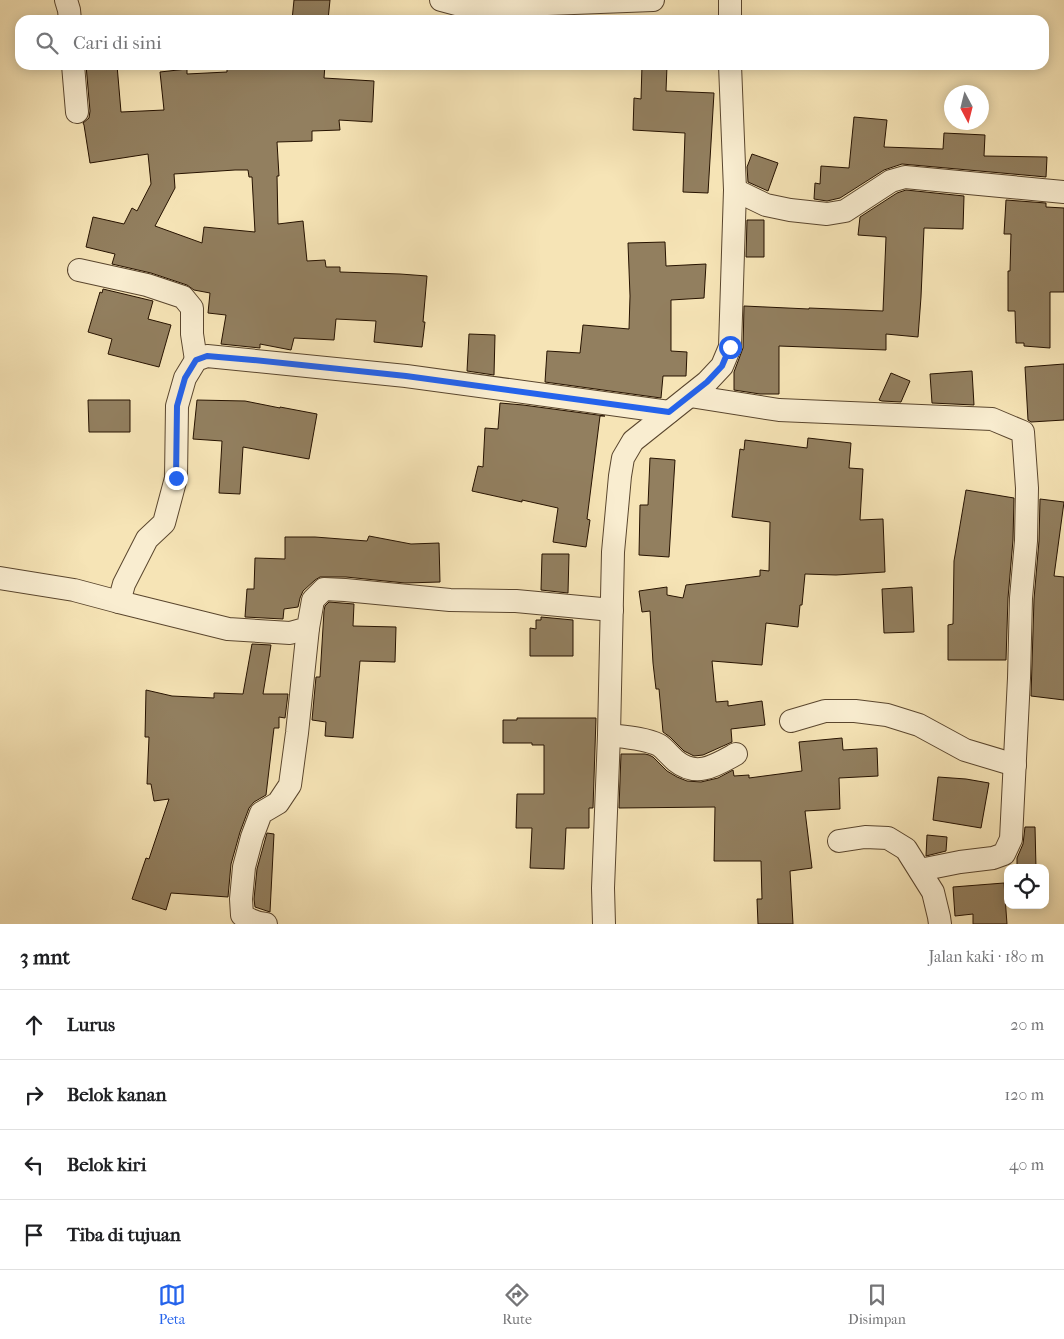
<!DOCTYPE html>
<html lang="id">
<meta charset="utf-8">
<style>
:root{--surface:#fff;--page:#f6f6f6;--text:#202124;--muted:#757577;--line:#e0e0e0;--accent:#2563eb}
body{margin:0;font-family:"IM FELL French Canon",serif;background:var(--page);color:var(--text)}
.controls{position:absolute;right:15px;bottom:15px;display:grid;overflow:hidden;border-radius:10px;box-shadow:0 2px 12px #0003}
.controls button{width:45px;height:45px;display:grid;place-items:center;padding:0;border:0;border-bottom:1px solid var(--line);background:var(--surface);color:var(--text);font:25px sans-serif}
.compass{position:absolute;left:944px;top:85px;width:45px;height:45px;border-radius:50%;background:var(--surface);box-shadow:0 2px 12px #0003;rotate:173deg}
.stop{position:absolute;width:15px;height:15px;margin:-11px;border:4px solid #2563eb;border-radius:50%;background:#fff}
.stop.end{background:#2563eb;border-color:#fff;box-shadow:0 1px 5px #0008}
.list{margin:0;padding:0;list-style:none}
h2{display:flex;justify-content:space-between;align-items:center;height:65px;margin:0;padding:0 20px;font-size:21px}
h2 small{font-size:16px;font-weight:400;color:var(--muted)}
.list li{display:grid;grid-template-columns:32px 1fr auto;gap:15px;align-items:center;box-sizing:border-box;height:70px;padding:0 20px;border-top:1px solid var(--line)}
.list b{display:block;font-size:19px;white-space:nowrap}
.list em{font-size:16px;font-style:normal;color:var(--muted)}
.icon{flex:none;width:28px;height:28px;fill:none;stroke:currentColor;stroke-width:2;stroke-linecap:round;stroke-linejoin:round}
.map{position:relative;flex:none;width:1064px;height:924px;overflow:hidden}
.search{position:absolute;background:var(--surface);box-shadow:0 2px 12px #0003;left:15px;right:15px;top:15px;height:55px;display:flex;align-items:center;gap:12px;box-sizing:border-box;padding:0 18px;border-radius:15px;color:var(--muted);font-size:19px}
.sheet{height:345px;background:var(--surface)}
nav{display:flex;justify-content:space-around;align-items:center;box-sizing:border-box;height:70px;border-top:1px solid var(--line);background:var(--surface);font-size:14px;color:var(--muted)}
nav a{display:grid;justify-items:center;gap:2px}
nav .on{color:var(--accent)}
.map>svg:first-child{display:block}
</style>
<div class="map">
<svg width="1064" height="924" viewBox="0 0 1064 924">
<rect width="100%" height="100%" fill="#f6e4b6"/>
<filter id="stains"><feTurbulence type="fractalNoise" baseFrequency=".004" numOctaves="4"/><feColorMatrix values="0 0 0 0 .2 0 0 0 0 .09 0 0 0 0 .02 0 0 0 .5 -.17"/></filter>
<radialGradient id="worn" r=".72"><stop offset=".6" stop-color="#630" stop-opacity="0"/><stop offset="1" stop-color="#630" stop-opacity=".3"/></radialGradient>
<g fill="#927f5f" stroke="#261200" fill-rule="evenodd">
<polygon points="294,0 330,0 328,20 292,20"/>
<path d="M86,65h31l4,47 43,-2 -4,-38 27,-3v5l40,-2v-7h98l-1,13 50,3 -2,41 -33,-2 1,10 -28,1v10l-35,1 2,34h-2l1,48 25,-3 4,40 18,-1 1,7h14v5l60,2 27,2 -4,46h2l-3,25 -48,-5 2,-21 -40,-2 -2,21 -40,-2 -3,12 -31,-6v4l-39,-4 5,-29 -18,-2 2,-20 -16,-3 -7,-5 -36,-12 -39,-9 3,-10 -29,-7 7,-30 31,7 8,-16 5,3 14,-27 -3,-30 -58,9 -6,-38 -1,-2 6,-5 1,-7zM235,170h13l1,7h3l3,55 -51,-5 -2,16 -47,-17 20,-38 -1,-14z"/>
<polygon points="642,65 667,66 666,91 714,93 708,193 683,192 685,133 633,130 634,98 641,99"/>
<polygon points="854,117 887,120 884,147 943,149 944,133 985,135 984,156 1047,157 1046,177 902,164 884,170 840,198 827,201 814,199 815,183 820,184 821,166 849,168"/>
<polygon points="752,154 778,163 768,191 748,182 747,167"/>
<polygon points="906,190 964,196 963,229 924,228 921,297 918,337 886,334 886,350 779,346 779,394 760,394 734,390 734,372 743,348 744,306 809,309 809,308 883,311 886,237 858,235 860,217 897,193"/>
<polygon points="1006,200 1046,203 1046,207 1064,208 1064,292 1050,292 1050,348 1024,346 1024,343 1016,343 1015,311 1008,311 1008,271 1010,271 1011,234 1004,234"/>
<polygon points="747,220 764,220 764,257 746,257"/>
<polygon points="665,242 666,266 706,264 704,298 671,300 671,351 687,352 686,376 663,376 661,398 545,382 547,351 580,353 583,325 629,329 630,296 628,243"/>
<polygon points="103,289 153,301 148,319 171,325 159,367 108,354 112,339 88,332 100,292 102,293"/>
<polygon points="469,334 495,335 494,375 467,371"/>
<polygon points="1064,364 1064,420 1031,422 1028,420 1025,367"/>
<polygon points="972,371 974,405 932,403 930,374"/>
<polygon points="891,373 910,381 901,402 882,401 879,400"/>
<polygon points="88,400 130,400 130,432 89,432"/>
<polygon points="197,400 245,401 280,408 280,407 317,414 309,459 243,447 240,494 219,493 222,441 193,439"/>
<polygon points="500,403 523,405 605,416 600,416 587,519 590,520 586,547 553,542 558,508 522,500 522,502 472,491 478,466 483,467 485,428 498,429"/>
<polygon points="808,438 851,443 849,468 863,469 860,520 883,519 885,572 836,575 805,574 802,605 800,605 798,627 766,623 762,665 712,661 716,702 728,701 728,706 762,701 765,725 731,729 732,742 703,755 694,756 684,751 670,737 663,732 659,689 656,689 653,663 650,611 642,612 639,591 667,587 667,595 683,598 686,585 760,576 760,570 769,571 770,522 732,517 740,449 744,450 745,440 807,448"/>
<polygon points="650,458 675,460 669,557 639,555 640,505 648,505"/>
<polygon points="966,490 1014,498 1013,540 1008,598 1006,660 948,660 948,625 953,624 954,561"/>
<polygon points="1040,499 1064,502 1054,576 1064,577 1064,700 1031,696 1034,599 1039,541"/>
<polygon points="369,536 411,544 439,543 440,582 405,583 346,577 320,577 315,580 303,591 300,598 298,607 284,609 283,619 245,617 247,589 254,589 255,558 285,559 285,537 315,537 367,541"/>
<polygon points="542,554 569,554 568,593 541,590"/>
<polygon points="912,587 914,632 884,633 882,589"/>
<polygon points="329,602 354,604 353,626 396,627 395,662 360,661 353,738 325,736 326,722 312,720 316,677 320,677 324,611 325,606"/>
<polygon points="541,617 573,620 573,656 530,656 530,628 536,629 536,620 541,620"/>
<polygon points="252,644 271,645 263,694 288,694 285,718 279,717 279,728 274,728 266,795 254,802 249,808 240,832 231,864 228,897 171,893 166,910 132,899 146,858 149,859 169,799 154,801 151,784 147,784 149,737 145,737 146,690 172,696 214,698 214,693 243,694"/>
<polygon points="517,718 596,718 593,808 589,808 589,828 566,828 564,869 530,868 532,828 516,828 517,794 544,794 544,745 532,745 532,743 503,743 503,720 517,720"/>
<polygon points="842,738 843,750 877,748 878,776 839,778 840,809 805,811 812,868 790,871 793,924 758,924 757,899 762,899 761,861 714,861 715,807 619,808 621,754 645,754 649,755 653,757 667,771 677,777 687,781 701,782 718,778 733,770 734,776 749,775 749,778 802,771 799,742"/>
<polygon points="938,777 966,779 989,783 981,828 933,820"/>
<polygon points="1025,827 1035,827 1036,868 1017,868 1017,858 1023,844"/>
<polygon points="267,833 274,834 270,912 255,907 254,899 257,869"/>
<polygon points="927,835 947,837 946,851 926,856"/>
<polygon points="1004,883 1007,924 973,924 973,914 955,916 953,887"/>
</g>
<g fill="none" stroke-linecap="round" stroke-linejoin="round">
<defs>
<g id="minor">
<polyline points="66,0 69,10 70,20"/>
<polyline points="441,0 467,7 653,0"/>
<polyline points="730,20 730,0"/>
<polyline points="73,65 77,112"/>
<polyline points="735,190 766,205 790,210 827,214 845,211 891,181 905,177 1064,192"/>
<polyline points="79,270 147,285 183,297 192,308 192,334 196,360"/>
<polyline points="690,396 779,410 992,419 1023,432 1027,488 1026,541 1021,598 1019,678 1011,839 1004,854 993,858 960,862 920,870"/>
<polyline points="0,578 74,590 119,602 124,584 147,539 164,523 176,478 177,406 185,378 196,360 207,356 406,376 669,412"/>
<polyline points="119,602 228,629 290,633 308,628 313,600 324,589 345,590 450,600 516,601 612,610"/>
<polyline points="791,721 825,711 855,711 887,715 919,725 965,750 1015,765"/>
<path d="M609,735c16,2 35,3 50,10 6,4 11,11 17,16 21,17 40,4 60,-7"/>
<polyline points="839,841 865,837 888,838 906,849 933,892 939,917 940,924"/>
<path d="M266,924c-10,-1 -17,-4 -24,-9l-1,-16 3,-32 8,-30 9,-24 17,-10 12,-18 7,-52 11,-105"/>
<polyline points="604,924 603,888 609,735 613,552 620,476 623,458 633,441 707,382 722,366 730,347 735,190 730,65"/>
</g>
</defs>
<use href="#minor" stroke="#5a462e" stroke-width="24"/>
<use href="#minor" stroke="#f9edd0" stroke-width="22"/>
</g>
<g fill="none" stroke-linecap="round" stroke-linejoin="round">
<polyline stroke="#2563eb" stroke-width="6" points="176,478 177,406 185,378 196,360 207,356 253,360 406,376 669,412 707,382 722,366 730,347"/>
</g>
<rect width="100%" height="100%" filter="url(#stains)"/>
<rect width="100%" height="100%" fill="url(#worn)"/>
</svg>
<div class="controls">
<button><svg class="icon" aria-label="locate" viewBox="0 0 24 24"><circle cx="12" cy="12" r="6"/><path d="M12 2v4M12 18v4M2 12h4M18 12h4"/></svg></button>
</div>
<svg class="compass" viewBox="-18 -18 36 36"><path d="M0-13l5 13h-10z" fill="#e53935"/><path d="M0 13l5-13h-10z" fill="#757577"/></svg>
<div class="stop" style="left:730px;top:347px"></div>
<div class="stop end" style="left:176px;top:478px"></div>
<div class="search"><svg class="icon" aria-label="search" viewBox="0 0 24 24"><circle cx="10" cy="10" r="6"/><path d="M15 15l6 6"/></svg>Cari di sini</div>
</div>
<section class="sheet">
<h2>3 mnt<small>Jalan kaki · 180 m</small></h2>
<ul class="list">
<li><svg class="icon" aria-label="ahead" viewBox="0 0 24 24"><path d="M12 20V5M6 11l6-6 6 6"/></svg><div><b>Lurus</b></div><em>20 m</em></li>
<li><svg class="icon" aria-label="right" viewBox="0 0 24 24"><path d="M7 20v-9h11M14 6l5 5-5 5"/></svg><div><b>Belok kanan</b></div><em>120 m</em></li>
<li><svg class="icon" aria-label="left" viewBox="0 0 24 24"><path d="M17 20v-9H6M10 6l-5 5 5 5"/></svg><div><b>Belok kiri</b></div><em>40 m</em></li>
<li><svg class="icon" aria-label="arrive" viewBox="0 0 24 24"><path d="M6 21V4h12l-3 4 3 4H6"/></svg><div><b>Tiba di tujuan</b></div></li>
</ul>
</section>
<nav>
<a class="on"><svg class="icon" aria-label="map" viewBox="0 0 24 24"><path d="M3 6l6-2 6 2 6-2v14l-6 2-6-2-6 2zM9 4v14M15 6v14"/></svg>Peta</a>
<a><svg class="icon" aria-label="directions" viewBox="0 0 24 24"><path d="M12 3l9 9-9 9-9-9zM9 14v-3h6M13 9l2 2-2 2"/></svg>Rute</a>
<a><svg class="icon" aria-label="saved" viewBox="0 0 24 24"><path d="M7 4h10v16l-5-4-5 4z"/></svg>Disimpan</a>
</nav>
